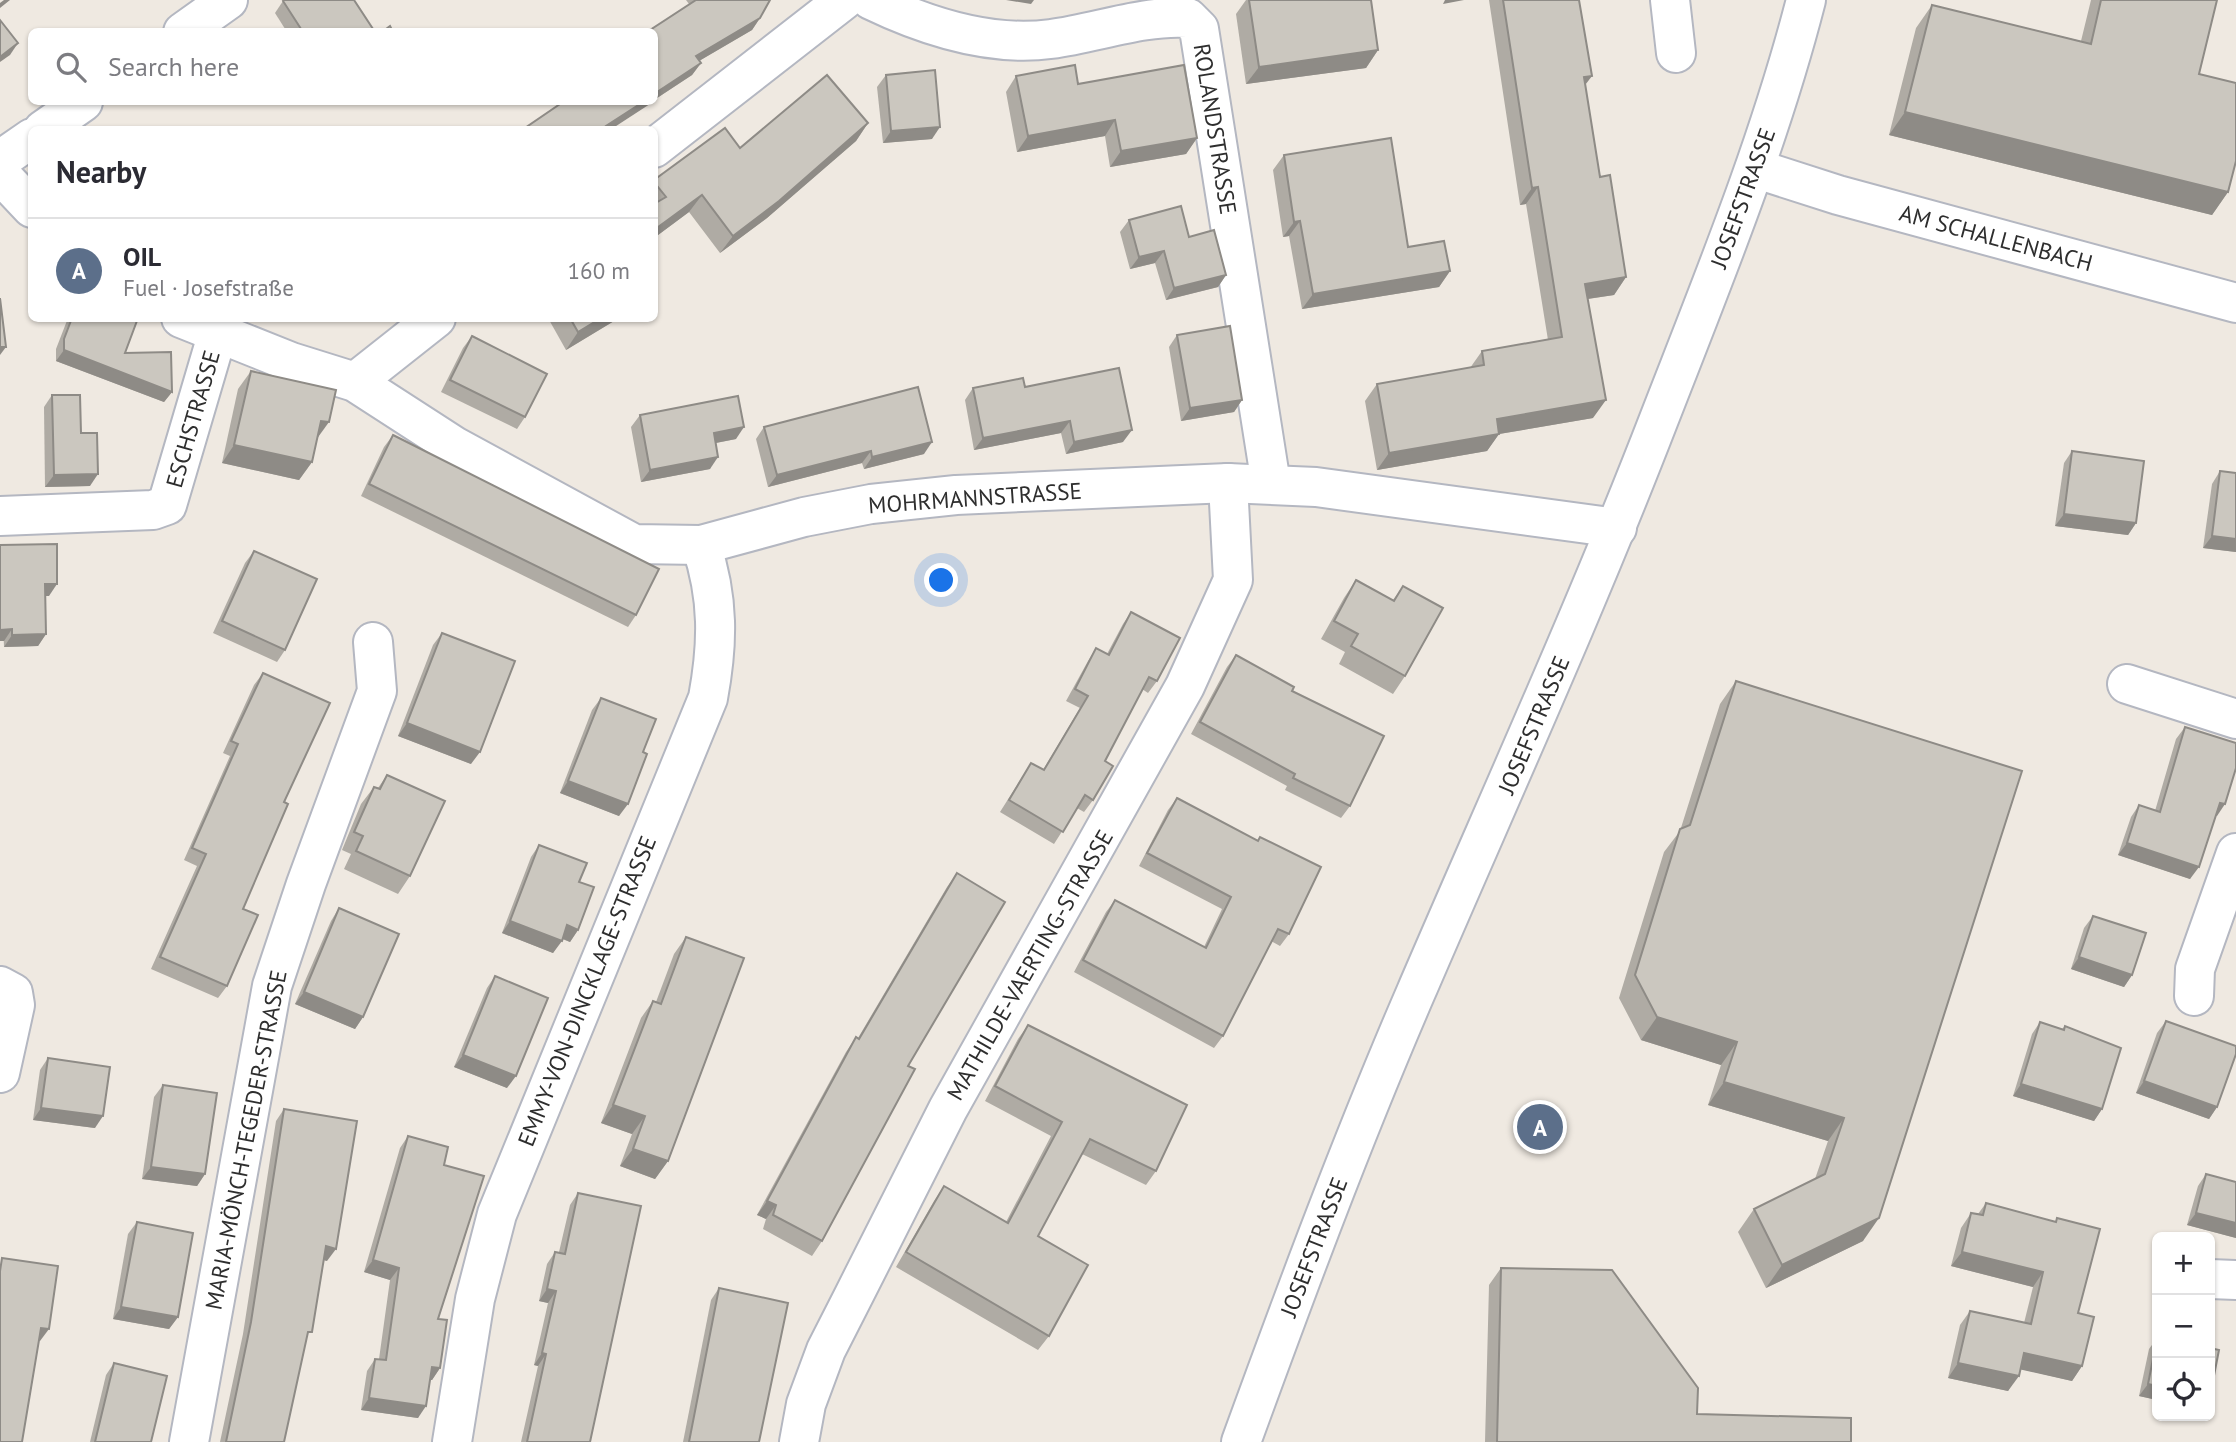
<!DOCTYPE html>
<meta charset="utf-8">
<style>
:root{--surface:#fff;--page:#f2f2f3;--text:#2b2b33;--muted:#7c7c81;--line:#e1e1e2;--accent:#0b8043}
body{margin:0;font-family:"PT Sans",sans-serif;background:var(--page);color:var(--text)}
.controls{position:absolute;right:21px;bottom:21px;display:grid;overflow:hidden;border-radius:10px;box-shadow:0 2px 5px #0004}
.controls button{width:63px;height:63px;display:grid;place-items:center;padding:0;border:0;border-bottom:2px solid var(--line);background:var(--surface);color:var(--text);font:35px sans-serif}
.you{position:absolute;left:942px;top:581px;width:24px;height:24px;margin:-18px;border:5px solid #fff;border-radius:50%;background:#1a73e8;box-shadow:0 0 0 10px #1a73e833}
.badge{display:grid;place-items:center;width:46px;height:46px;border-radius:50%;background:var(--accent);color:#fff;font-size:23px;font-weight:700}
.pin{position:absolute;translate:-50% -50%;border:4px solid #fff;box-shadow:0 2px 7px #0006}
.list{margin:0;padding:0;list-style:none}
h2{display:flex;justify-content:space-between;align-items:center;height:91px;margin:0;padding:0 28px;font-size:30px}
h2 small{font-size:23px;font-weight:400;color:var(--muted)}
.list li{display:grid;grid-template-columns:46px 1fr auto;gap:21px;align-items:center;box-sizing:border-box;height:105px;padding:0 28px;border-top:2px solid var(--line)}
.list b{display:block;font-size:26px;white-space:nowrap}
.list p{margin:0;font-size:23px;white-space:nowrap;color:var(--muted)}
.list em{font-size:23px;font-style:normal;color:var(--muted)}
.icon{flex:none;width:38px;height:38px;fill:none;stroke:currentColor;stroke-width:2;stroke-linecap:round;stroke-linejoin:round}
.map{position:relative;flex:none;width:2236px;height:1442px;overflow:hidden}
.search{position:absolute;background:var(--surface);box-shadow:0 2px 5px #0004;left:28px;top:28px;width:630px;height:77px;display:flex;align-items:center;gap:18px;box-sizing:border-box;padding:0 24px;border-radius:10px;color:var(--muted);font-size:26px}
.panel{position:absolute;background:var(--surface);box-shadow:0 2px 5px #0004;left:28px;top:126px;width:630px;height:196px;border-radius:10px}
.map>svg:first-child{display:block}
</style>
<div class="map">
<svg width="2236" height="1442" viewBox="0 0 2236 1442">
<rect width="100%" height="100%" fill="#efe9e1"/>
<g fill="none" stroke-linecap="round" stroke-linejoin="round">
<defs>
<g id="minor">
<path d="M871,0c54,26 119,47 180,39 46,-6 91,-24 137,-21l11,11 72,455"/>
<polyline points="1670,0 1676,53"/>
<polyline points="183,32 228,0"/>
<polyline points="43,130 83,102"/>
<polyline points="654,148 844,0"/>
<polyline points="0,160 32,138"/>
<polyline points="1757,169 1838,195 2236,303"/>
<polyline points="0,174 32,208"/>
<polyline points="181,318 291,362 355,382 454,446 634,544 701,545 804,517 871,504 956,495 1228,483 1316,487 1617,528"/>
<polyline points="355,382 436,318"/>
<polyline points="0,516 153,510 167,505 218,332"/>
<polyline points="2127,684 2236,719"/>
<polyline points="0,986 13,993 15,1005 0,1073"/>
<polyline points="2194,996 2195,969 2236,853"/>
<polyline points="2210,1279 2236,1280"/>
<polyline points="189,1442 272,986 306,884 377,691 373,642"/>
<path d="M452,1442l23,-143 22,-85 211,-516c10,-54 11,-100 -7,-153"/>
<polyline points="799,1442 806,1404 826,1350 853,1297 948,1109 1185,686 1233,580 1228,483"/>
</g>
<path id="tertiary" d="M1241,1442c55,-151 111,-302 175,-450 82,-191 168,-379 243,-573 54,-139 110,-275 147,-419"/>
</defs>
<use href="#minor" stroke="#b4b7c1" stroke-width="42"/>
<use href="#tertiary" stroke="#b4b7c1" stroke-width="42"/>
<use href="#minor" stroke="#fff" stroke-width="38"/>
<use href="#tertiary" stroke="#fff" stroke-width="38"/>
</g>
<g fill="#afaba4">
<polygon points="686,0 770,0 760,18 752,30 699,61 701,63 692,75 654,100 654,32 689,4"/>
<polygon points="1246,0 1371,0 1378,50 1366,68 1246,84 1236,14"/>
<polygon points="1489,0 1579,0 1585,85 1600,177 1626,277 1614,295 1588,299 1593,418 1499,434 1487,451 1377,470 1365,401 1377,384 1470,368 1482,351 1548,340 1526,204 1520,205"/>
<polygon points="2091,0 2217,0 2199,74 2228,192 2212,215 1889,135 1916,28 1932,5 2081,41"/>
<polygon points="283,1 375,32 287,32 275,13"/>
<polygon points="886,75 932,139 883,143 877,87"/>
<polygon points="1016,76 1078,84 1197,138 1186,154 1110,167 1105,136 1017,152 1006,92"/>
<polygon points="868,123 856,141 767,218 720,253 689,212 654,238 654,180 740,148"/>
<polygon points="1284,155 1408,247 1450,271 1439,287 1302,309 1289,236 1283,237 1273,170"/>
<polygon points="1129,220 1189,237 1226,275 1218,287 1166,300 1155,263 1130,269 1120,232"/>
<polygon points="68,318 138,318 125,353 172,392 164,402 56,361 56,349"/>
<polygon points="548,318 619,318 566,350"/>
<polygon points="1177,335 1242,400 1234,412 1181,421 1169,347"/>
<polygon points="472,336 525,417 517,429 441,392 463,348"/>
<polygon points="251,371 317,440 312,462 299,480 222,463 238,389"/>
<polygon points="1025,387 1123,442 1066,454 1061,433 974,450 965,400 973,388"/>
<polygon points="52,395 81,433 90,486 45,487 44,407"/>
<polygon points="640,415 736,439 716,443 710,469 641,482 631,427"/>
<polygon points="764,427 924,454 864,469 862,463 768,487 756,439"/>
<polygon points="393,435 636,615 628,627 361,496 384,447"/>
<polygon points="2072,451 2136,523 2128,535 2055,526 2064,463"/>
<polygon points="2220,471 2236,473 2236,552 2203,548 2212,484"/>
<polygon points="0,545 49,596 46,596 46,634 38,646 4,647"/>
<polygon points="254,551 285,650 277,662 213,633 245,563"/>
<polygon points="1356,580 1393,600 1403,586 1405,676 1393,694 1339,664 1345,652 1321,639 1344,598"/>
<polygon points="1131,612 1157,681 1148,693 1142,689 1105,761 1093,800 1084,812 1077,808 1054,844 1000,812 1031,763 1043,770 1080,708 1066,701 1088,661 1096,648 1107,654 1123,624"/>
<polygon points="442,633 471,764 398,736 433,645"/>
<polygon points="1236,655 1292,691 1350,806 1341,818 1285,790 1287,786 1191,734 1227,667"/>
<polygon points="263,673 284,802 243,909 227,986 218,998 151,969 197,866 184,860 230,756 223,753 254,685"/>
<polygon points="1736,681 2022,771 1863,1241 1766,1288 1738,1232 1754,1209 1815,1179 1828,1141 1708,1105 1721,1065 1641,1040 1619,998 1664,852 1680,831 1720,704"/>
<polygon points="601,698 643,752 619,816 560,793 592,710"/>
<polygon points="2185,727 2217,816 2215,816 2190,879 2118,855 2131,817 2139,805 2155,811 2176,739"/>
<polygon points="387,775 410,876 398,894 344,869 351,854 342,850 361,804 374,787 378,788"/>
<polygon points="1177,798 1257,841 1260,837 1289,934 1280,946 1271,941 1223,1036 1214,1048 1074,972 1106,912 1115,900 1204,947 1222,909 1139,866 1168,810"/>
<polygon points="539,845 579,882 578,930 570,942 562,939 553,953 502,933 531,857"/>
<polygon points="957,873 908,1066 822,1241 812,1256 763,1229 766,1219 757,1215 846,1052 856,1037 858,1038 947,887"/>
<polygon points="339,908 363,1017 355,1029 295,1004 331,921"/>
<polygon points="2093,916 2132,975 2124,987 2071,969 2084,928"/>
<polygon points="686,937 668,1161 655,1179 620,1166 632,1134 601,1123 641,1018 653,1001 656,1002 674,954"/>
<polygon points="495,976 507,1088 454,1067 487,988"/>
<polygon points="2166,1021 2217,1107 2209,1119 2136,1093 2157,1033"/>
<polygon points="2040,1022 2062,1029 2065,1026 2102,1109 2094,1121 2013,1096 2032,1034"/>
<polygon points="1028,1025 1156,1171 1146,1185 1082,1154 1038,1236 1049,1336 1038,1350 896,1267 934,1201 944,1186 1006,1222 1051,1136 985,1101 1018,1039"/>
<polygon points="48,1058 95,1128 33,1120 40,1070"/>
<polygon points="163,1085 205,1174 197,1186 142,1179 154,1097"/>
<polygon points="284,1109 327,1261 324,1260 284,1442 220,1442 243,1334 276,1121"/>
<polygon points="408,1136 444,1165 438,1319 440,1368 432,1380 430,1380 418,1418 361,1410 367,1371 375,1359 379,1359 390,1280 364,1272 400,1148"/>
<polygon points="2206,1174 2236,1182 2236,1238 2187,1225 2198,1186"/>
<polygon points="578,1193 590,1442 521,1442 538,1366 534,1365 548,1303 539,1301 547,1264 555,1252 559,1252 570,1205"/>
<polygon points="1986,1203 2055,1222 2057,1218 2078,1313 2082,1366 2072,1381 2021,1369 2008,1391 1948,1378 1960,1325 1970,1311 2024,1323 2033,1287 1951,1266 1961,1228 1971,1213 1978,1214"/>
<polygon points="137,1222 178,1317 169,1329 113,1319 128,1234"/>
<polygon points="1501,1268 1697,1414 1851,1442 1485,1442 1489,1285"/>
<polygon points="719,1288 759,1442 683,1442 711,1300"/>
<polygon points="2157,1338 2157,1400 2139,1396 2149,1349"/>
<polygon points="114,1363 151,1442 90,1442 106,1375"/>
</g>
<g fill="#8e8b86">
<polygon points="4,0 10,0 0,8 0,3"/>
<polygon points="1006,0 1034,0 1031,4"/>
<polygon points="1445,0 1464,0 1443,4"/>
<polygon points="760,18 752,30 687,68 696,56"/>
<polygon points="18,43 10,55 0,62 0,57"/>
<polygon points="1378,50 1366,68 1246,84 1259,67"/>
<polygon points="701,63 692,75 654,100 654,94"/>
<polygon points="1592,76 1579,93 1584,77"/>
<polygon points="643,102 653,102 610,130 604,130 606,126"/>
<polygon points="1905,112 2228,192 2212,215 1889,135"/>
<polygon points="1115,120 1105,136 1017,152 1028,136"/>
<polygon points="868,123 856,141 767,218 720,253 733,236"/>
<polygon points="940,127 932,139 883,143 891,131"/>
<polygon points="1197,138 1186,154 1110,167 1121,151"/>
<polygon points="1538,187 1526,204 1520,205 1532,188"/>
<polygon points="702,195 689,212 654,238 654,230"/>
<polygon points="1300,221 1289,236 1283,237 1294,222"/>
<polygon points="1164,251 1155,263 1130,269 1139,257"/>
<polygon points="1450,271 1439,287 1302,309 1313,294"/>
<polygon points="1226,275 1218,287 1166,300 1174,288"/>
<polygon points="1626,277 1614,295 1573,301 1585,284"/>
<polygon points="601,318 619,318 566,350 578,332"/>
<polygon points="0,347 6,347 0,355"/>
<polygon points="64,350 172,392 164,402 56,361"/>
<polygon points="1242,400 1234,412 1181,421 1190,408"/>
<polygon points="1606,400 1593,418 1499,434 1487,451 1377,470 1389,453 1497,419"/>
<polygon points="321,421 329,422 316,440"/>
<polygon points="1070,421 1061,433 974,450 983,438"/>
<polygon points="744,427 736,439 705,445 714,433"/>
<polygon points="1132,430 1123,442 1066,454 1074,442"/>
<polygon points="932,442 924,454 864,469 872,457"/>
<polygon points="234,445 312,462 299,480 222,463"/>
<polygon points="871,451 862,463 768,487 777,475"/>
<polygon points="718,457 710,469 641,482 650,470"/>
<polygon points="98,474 90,486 45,487 54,475"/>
<polygon points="2064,514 2136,523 2128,535 2055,526"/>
<polygon points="2212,536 2236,539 2236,552 2203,548"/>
<polygon points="45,584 57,584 49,596 37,596"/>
<polygon points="12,629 4,641 0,641 0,630"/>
<polygon points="46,634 38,646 4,647 12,635"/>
<polygon points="407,723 480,752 471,764 398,736"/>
<polygon points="568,781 628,804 619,816 560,793"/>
<polygon points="2220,803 2225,804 2217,816 2211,815"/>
<polygon points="2127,843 2199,867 2190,879 2118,855"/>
<polygon points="510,921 562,941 553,953 502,933"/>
<polygon points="567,925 578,930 570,942 559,937"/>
<polygon points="2079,957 2132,975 2124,987 2071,969"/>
<polygon points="304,992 363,1017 355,1029 295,1004"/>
<polygon points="1657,1017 1737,1042 1721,1065 1641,1040"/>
<polygon points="463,1055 516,1076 507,1088 454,1067"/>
<polygon points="2144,1081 2217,1107 2209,1119 2136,1093"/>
<polygon points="1724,1082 1844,1118 1828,1141 1708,1105"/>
<polygon points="2021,1084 2102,1109 2094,1121 2013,1096"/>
<polygon points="613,1105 645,1116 632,1134 601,1123"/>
<polygon points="41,1108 103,1116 95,1128 33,1120"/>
<polygon points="633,1149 668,1161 655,1179 620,1166"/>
<polygon points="151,1167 205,1174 197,1186 142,1179"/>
<polygon points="767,1201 776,1205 766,1219 757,1215"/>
<polygon points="2196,1213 2236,1223 2236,1238 2187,1225"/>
<polygon points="1879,1218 1863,1241 1766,1288 1782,1265"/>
<polygon points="326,1246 336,1249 327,1261 317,1258"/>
<polygon points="1962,1252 2043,1272 2033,1287 1951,1266"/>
<polygon points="373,1260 399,1268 390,1280 364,1272"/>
<polygon points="547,1289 556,1291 548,1303 539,1301"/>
<polygon points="121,1307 178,1317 169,1329 113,1319"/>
<polygon points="41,1328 49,1329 40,1341 32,1340"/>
<polygon points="542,1353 546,1354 538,1366 534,1365"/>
<polygon points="2024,1353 2082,1366 2072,1381 2014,1368"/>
<polygon points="1958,1363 2019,1376 2008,1391 1948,1378"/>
<polygon points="432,1367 440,1368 432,1380 423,1379"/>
<polygon points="2148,1384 2157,1386 2157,1400 2139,1396"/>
<polygon points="369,1398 426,1406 418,1418 361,1410"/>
</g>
<g fill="#cbc7bf" stroke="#8e8b86" stroke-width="2">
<polygon points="284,0 354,0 375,32 303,32 283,1"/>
<polygon points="696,0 770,0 760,18 696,56 701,63 654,94 654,32 647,32"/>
<polygon points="1249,0 1371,0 1378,50 1259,67"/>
<polygon points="1503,0 1579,0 1592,76 1584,77 1600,177 1610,175 1626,277 1585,284 1606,400 1497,419 1499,434 1389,453 1377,384 1484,365 1482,351 1562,337 1538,187 1532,188"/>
<polygon points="2101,0 2217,0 2199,74 2236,83 2236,161 2228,192 1905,112 1932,5 2091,44"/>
<polygon points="0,20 18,43 0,57"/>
<polygon points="390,26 393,32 382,32"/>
<polygon points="1075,65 1078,84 1184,65 1197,138 1121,151 1115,120 1028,136 1016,76"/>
<polygon points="935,70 940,127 891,131 886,75"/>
<polygon points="827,75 868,123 779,201 733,236 702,195 654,230 654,204 666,197 654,182 654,180 725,128 740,148"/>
<polygon points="563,102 643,102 606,126 609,130 522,130"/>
<polygon points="1391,138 1408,247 1444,241 1450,271 1313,294 1300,221 1294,222 1284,155"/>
<polygon points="1181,206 1189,237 1214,230 1226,275 1174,288 1164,251 1139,257 1129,220"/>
<polygon points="0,298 6,347 0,347"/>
<polygon points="72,318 138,318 125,353 171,352 172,392 64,350 64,339"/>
<polygon points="570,318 601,318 578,332"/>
<polygon points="1230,326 1242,400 1190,408 1177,335"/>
<polygon points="472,336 547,374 525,417 450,380"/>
<polygon points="1119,368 1132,430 1074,442 1070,421 983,438 973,388 1023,378 1025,387"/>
<polygon points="251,371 336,390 329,422 321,421 312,462 234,445"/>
<polygon points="918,387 932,442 872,457 871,451 777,475 764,427"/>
<polygon points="52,395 80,395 81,433 97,433 98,474 54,475"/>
<polygon points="738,396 744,427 714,433 718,457 650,470 640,415"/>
<polygon points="393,435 659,569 636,615 369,484"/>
<polygon points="2072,451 2144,461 2136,523 2064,514"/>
<polygon points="2220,471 2236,473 2236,539 2212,536"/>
<polygon points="57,544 57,584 45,584 46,634 12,635 12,629 0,630 0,545"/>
<polygon points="254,551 317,579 285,650 222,621"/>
<polygon points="1356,580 1394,601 1403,586 1443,608 1405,676 1351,646 1358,634 1334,621"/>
<polygon points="1131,612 1180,638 1157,681 1149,677 1105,761 1113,766 1093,800 1085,795 1063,832 1009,800 1031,763 1044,770 1088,696 1075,689 1096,648 1109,655"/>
<polygon points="442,633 515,661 480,752 407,723"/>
<polygon points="1236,655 1294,687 1292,691 1384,736 1350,806 1293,778 1295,774 1200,722"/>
<polygon points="263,673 330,703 284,802 288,804 243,909 258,915 227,986 160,957 206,854 192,848 238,744 231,741"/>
<polygon points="1736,681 2022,771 1879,1218 1782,1265 1754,1209 1825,1174 1844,1118 1724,1082 1737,1042 1657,1017 1635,975 1680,829 1690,825"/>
<polygon points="601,698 656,719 643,752 647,754 628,804 568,781"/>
<polygon points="2185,727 2236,743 2236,768 2225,804 2220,803 2199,867 2127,843 2139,805 2160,812"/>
<polygon points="387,775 445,801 410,876 356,851 363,836 354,832 374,787 380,789"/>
<polygon points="1177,798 1258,841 1260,837 1321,867 1289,934 1278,929 1223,1036 1083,960 1115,900 1206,948 1231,897 1147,853"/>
<polygon points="539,845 587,863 579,882 594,887 578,930 567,925 562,941 510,921"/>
<polygon points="957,873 1005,902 908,1066 915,1069 822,1241 773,1215 776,1205 767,1201 856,1037 859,1039"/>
<polygon points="339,908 399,934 363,1017 304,992"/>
<polygon points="2093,916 2146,933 2132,975 2079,957"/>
<polygon points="686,937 744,958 668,1161 633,1149 645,1116 613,1105 653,1001 661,1004"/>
<polygon points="495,976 548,998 516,1076 463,1055"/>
<polygon points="2166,1021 2236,1046 2236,1054 2217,1107 2144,1081"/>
<polygon points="2040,1022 2064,1030 2065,1026 2121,1048 2102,1109 2021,1084"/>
<polygon points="1028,1025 1187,1105 1156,1171 1090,1139 1038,1236 1088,1265 1049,1336 906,1252 944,1186 1008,1223 1062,1122 995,1086"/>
<polygon points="48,1058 110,1067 103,1116 41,1108"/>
<polygon points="163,1085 217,1093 205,1174 151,1167"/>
<polygon points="284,1109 357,1121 336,1249 326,1246 312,1332 308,1332 284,1442 226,1442 251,1322"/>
<polygon points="408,1136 448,1147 444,1165 484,1176 438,1319 447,1320 440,1368 432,1367 426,1406 369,1398 375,1359 386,1360 399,1268 373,1260"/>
<polygon points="2206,1174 2236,1182 2236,1223 2196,1213"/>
<polygon points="578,1193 641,1206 590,1442 527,1442 546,1354 542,1353 556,1291 547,1289 555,1252 565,1254"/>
<polygon points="1986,1203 2056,1222 2057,1218 2100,1229 2078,1313 2094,1317 2082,1366 2024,1353 2019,1376 1958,1363 1970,1311 2031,1324 2043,1272 1962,1252 1971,1213 1983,1215"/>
<polygon points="137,1222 193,1233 178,1317 121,1307"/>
<polygon points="2,1258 58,1266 49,1329 41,1328 22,1442 0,1442 0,1271"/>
<polygon points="1501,1268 1612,1270 1698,1388 1697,1414 1851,1418 1851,1442 1497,1442"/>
<polygon points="719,1288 788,1303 759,1442 689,1442"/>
<polygon points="2157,1339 2157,1386 2148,1384"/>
<polygon points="2210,1348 2219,1350 2210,1396"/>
<polygon points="114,1363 167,1376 151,1442 95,1442"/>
</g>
<g text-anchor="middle" stroke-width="6" stroke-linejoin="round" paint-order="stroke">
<g font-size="23" fill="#2e2e2e" stroke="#fff">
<text transform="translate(1215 129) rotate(81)" y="8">ROLANDSTRASSE</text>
<text transform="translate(1743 198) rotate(-70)" y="8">JOSEFSTRASSE</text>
<text transform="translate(1996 238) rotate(15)" y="8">AM SCHALLENBACH</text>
<text transform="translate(193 419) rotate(-74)" y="8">ESCHSTRASSE</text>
<text transform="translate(975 498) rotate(-4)" y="8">MOHRMANNSTRASSE</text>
<text transform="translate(1534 725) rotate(-67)" y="8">JOSEFSTRASSE</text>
<text transform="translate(1030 965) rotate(-60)" y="8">MATHILDE-VAERTING-STRASSE</text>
<text transform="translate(587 991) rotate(-68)" y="8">EMMY-VON-DINCKLAGE-STRASSE</text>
<text transform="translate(246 1140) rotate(-79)" y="8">MARIA-MÖNCH-TEGEDER-STRASSE</text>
<text transform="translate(1314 1247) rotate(-69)" y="8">JOSEFSTRASSE</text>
</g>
</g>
</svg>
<div class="controls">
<button>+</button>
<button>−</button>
<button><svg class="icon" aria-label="locate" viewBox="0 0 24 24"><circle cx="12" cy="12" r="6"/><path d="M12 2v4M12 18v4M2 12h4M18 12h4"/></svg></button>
</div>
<div class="you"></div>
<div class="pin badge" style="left:1540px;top:1127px;background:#5c6f8a">A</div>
<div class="search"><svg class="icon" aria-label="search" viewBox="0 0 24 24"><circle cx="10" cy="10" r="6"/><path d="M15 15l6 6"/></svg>Search here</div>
<section class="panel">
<h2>Nearby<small></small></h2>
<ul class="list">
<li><span class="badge" style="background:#5c6f8a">A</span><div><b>OIL</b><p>Fuel · Josefstraße</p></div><em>160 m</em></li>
</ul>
</section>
</div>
